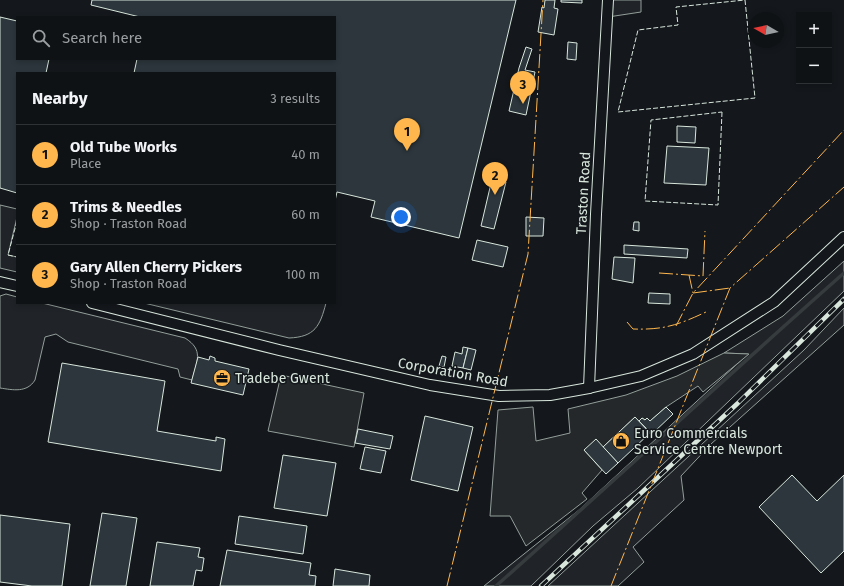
<!DOCTYPE html>
<meta charset="utf-8">
<style>
:root{--surface:#0f1215;--page:#181b1e;--text:#f1f3f6;--muted:#9b9ea0;--line:#2f3234;--accent:#ffb74d}
body{margin:0;font-family:"Fira Sans",sans-serif;background:var(--page);color:var(--text)}
.controls{position:absolute;right:12px;top:12px;display:grid;overflow:hidden;border-radius:0px;box-shadow:0 2px 6px #0003}
.controls button{width:36px;height:36px;display:grid;place-items:center;padding:0;border:0;border-bottom:1px solid var(--line);background:var(--surface);color:var(--text);font:20px sans-serif}
.compass{position:absolute;left:748px;top:12px;width:36px;height:36px;border-radius:50%;background:var(--surface);box-shadow:0 2px 6px #0003;rotate:279deg}
.you{position:absolute;left:401px;top:217px;width:14px;height:14px;margin:-10px;border:3px solid #fff;border-radius:50%;background:#1a73e8;box-shadow:0 0 0 6px #1a73e833}
.badge{display:grid;place-items:center;width:26px;height:26px;border-radius:50%;background:var(--accent);color:#111;font-size:13px;font-weight:700}
.pin{position:absolute;translate:-50% -33px;filter:drop-shadow(0 1px 2px #0008)}
.pin::after{content:'';position:absolute;top:21px;width:14px;height:12px;background:inherit;clip-path:polygon(0 0,100% 0,50% 100%)}
.list{margin:0;padding:0;list-style:none}
h2{display:flex;justify-content:space-between;align-items:center;height:52px;margin:0;padding:0 16px;font-size:17px}
h2 small{font-size:13px;font-weight:400;color:var(--muted)}
.list li{display:grid;grid-template-columns:26px 1fr auto;gap:12px;align-items:center;box-sizing:border-box;height:60px;padding:0 16px;border-top:1px solid var(--line)}
.list b{display:block;font-size:15px;white-space:nowrap}
.list p{margin:0;font-size:13px;white-space:nowrap;color:var(--muted)}
.list em{font-size:13px;font-style:normal;color:var(--muted)}
.icon{flex:none;width:22px;height:22px;fill:none;stroke:currentColor;stroke-width:2;stroke-linecap:round;stroke-linejoin:round}
.map{position:relative;flex:none;width:844px;height:586px;overflow:hidden}
.search{position:absolute;background:var(--surface);box-shadow:0 2px 6px #0003;left:16px;top:16px;width:320px;height:44px;display:flex;align-items:center;gap:10px;box-sizing:border-box;padding:0 14px;border-radius:0px;color:var(--muted);font-size:15px}
.panel{position:absolute;background:var(--surface);box-shadow:0 2px 6px #0003;left:16px;top:72px;width:320px;height:232px;border-radius:0px}
.map>svg:first-child{display:block}
</style>
<div class="map">
<svg width="844" height="586" viewBox="0 0 844 586">
<rect width="100%" height="100%" fill="#14181c"/>
<g fill="#202428" stroke="#939e99">
<polygon points="608,0 641,0 641,12 608,17"/>
<polygon points="0,205 17,209 17,217 8,255 17,257 17,272 0,268"/>
<polygon points="844,261 844,291 638,488 593,526 531,586 484,586 579,510 748,354 724,353 783,316"/>
<path d="M6,294l11,3v6h25l143,35c19,12 12,23 7,42l-12,-3 -2,-8 -110,-27 -12,-8 -11,3 -10,43c-8,13 -22,10 -35,8v-92z"/>
<path d="M144,303h182c-6,23 -11,34 -37,35z"/>
<polygon points="844,308 844,325 711,444 681,476 684,500 633,547 644,562 618,586 548,586 804,350"/>
</g>
<g fill="#24282b" stroke="#939e99">
<polygon points="724,353 749,354 703,392 698,386 666,407 650,421 647,418 645,420 642,418 639,421 635,417 603,447 584,450 602,470 582,493 587,499 526,546 510,516 490,516 498,410 533,407 536,441 570,433 568,409 626,395 677,376"/>
<polygon points="281,375 364,393 354,447 268,431"/>
</g>
<g fill="none" stroke-linecap="round" stroke-linejoin="round">
<path stroke="#363b3e" stroke-width="3.5" d="M496,586c117,-104 231,-210 348,-313"/>
</g>
<g fill="#2c363c" stroke="#d8e6dc">
<polygon points="92,0 516,0 459,238 371,217 375,201 337,192 335,201 335,73 134,73 137,59 335,59 335,17 140,17 91,5"/>
<polygon points="545,0 555,0 554,8 558,9 554,35 538,32 542,7 544,8"/>
<polygon points="561,0 582,0 582,3 561,2"/>
<polygon points="0,17 17,21 17,59 49,59 46,73 17,73 17,193 0,188"/>
<polygon points="568,42 577,43 576,60 567,59"/>
<polygon points="526,47 532,49 525,70 535,72 526,115 509,111 519,68"/>
<polygon points="677,126 696,127 695,143 677,142"/>
<polygon points="667,146 709,148 706,185 664,183"/>
<polygon points="492,179 506,182 494,229 481,226"/>
<polygon points="526,217 544,218 543,236 526,236"/>
<polygon points="634,222 639,222 639,231 633,230"/>
<polygon points="477,240 508,247 503,267 472,260"/>
<polygon points="624,245 688,249 687,258 624,254"/>
<polygon points="614,257 635,258 633,283 612,279"/>
<polygon points="649,293 670,294 670,304 648,303"/>
<polygon points="463,347 468,348 463,368 452,366 455,352 462,354"/>
<polygon points="468,348 476,350 471,370 463,368"/>
<polygon points="210,356 215,358 215,361 249,369 243,395 191,383 198,357 209,360"/>
<polygon points="442,356 446,357 444,367 439,366"/>
<polygon points="62,363 165,381 157,431 216,441 216,437 225,439 221,471 48,442"/>
<polygon points="666,407 673,414 652,434 639,421 642,418 645,420 647,418 650,421"/>
<polygon points="425,416 473,427 458,491 411,480"/>
<polygon points="635,417 650,433 618,463 603,447"/>
<polygon points="358,429 393,436 390,449 355,443"/>
<polygon points="596,439 618,463 606,474 584,450"/>
<polygon points="365,447 386,451 381,473 360,469"/>
<polygon points="283,455 336,463 327,516 274,508"/>
<polygon points="792,475 817,501 844,475 844,551 821,573 759,507"/>
<polygon points="102,513 137,518 126,586 90,586"/>
<polygon points="0,515 70,524 62,586 32,586 0,582"/>
<polygon points="239,516 307,526 303,554 235,544"/>
<polygon points="157,542 200,548 198,557 204,558 202,571 196,570 193,586 150,586"/>
<polygon points="227,550 311,563 309,575 316,576 315,586 220,586"/>
<polygon points="335,569 370,575 369,586 333,586"/>
</g>
<g fill="none" stroke-linecap="round" stroke-linejoin="round">
<defs>
<g id="street">
<polyline points="0,282 17,286"/>
<polyline points="92,303 279,350 430,385 499,396 550,395 589,388 641,376 693,354 774,302 844,237"/>
<polyline points="589,388 596,214 608,0"/>
</g>
</defs>
<use href="#street" stroke="#d8e6dc" stroke-width="12"/>
<use href="#street" stroke="#14181c" stroke-width="10"/>
<defs>
<polyline id="rail" points="541,586 738,403 844,299"/>
</defs>
<use href="#rail" stroke="#d8e6dc" stroke-width="4.5"/>
<use href="#rail" stroke="#14181c" stroke-width="3" stroke-dasharray="9" stroke-linecap="butt"/>
<g stroke="#d8e6dc" stroke-width="1" stroke-dasharray="5 2" stroke-linecap="butt">
<polygon points="745,0 755,98 618,112 638,30 678,25 676,7"/>
<polygon points="722,112 718,205 645,201 651,120"/>
<polyline points="17,221 8,255 17,257"/>
</g>
<g stroke="#ffb74d" stroke-width="1" stroke-dasharray="14 3 2 3" stroke-linecap="butt">
<polyline points="659,273 703,276 705,231"/>
<polyline points="689,275 693,293"/>
<polyline points="693,293 730,288"/>
<path d="M627,322l6,7c31,1 45,-4 73,-17"/>
<polyline points="676,326 693,293 844,130"/>
<polyline points="447,586 528,254 543,0"/>
<polyline points="611,586 730,288 844,187"/>
</g>
</g>
<defs>
<symbol id="office-disc" viewBox="-11 -11 22 22"><circle r="9.5" fill="#ffb74d" stroke="#14181c"/><path d="M-6-3h4V-5.5h4V-3h4V5H-6ZM-1-4.5V-3h2v-1.5ZM-6 0V1H6V0Z" fill="#111"/></symbol>
<symbol id="shop-disc" viewBox="-11 -11 22 22"><circle r="9.5" fill="#ffb74d" stroke="#14181c"/><path d="M-5-2.5h2.3a2.7 3.5 0 0 1 5.4 0H5L5.5 6h-11ZM-1.5-2.5h3a1.5 2.3 0 0 0-3 0Z" fill="#111"/></symbol>
</defs>
<g fill-rule="evenodd">
<use href="#office-disc" x="212" y="368" width="20" height="20"/>
<use href="#shop-disc" x="611" y="431" width="20" height="20"/>
</g>
<g text-anchor="middle" stroke-width="3" stroke-linejoin="round" paint-order="stroke">
<g font-size="14" fill="#d8e6dc" stroke="#14181c">
<text transform="translate(583 193) rotate(-87)" y="5">Traston Road</text>
<text transform="translate(453 372) rotate(10)" y="5">Corporation Road</text>
</g>
<g font-size="14" fill="#d8e6dc" stroke="#14181c" text-anchor="start">
<text x="235" y="383">Tradebe Gwent</text>
<text x="634" y="438">Euro Commercials<tspan x="634" dy="16">Service Centre Newport</tspan></text>
</g>
</g>
</svg>
<div class="controls">
<button>+</button>
<button>−</button>
</div>
<svg class="compass" viewBox="-18 -18 36 36"><path d="M0-13l5 13h-10z" fill="#e53935"/><path d="M0 13l5-13h-10z" fill="#9b9ea0"/></svg>
<div class="you"></div>
<div class="pin badge" style="left:407px;top:151px">1</div>
<div class="pin badge" style="left:495px;top:195px">2</div>
<div class="pin badge" style="left:523px;top:104px">3</div>
<div class="search"><svg class="icon" aria-label="search" viewBox="0 0 24 24"><circle cx="10" cy="10" r="6"/><path d="M15 15l6 6"/></svg>Search here</div>
<section class="panel">
<h2>Nearby<small>3 results</small></h2>
<ul class="list">
<li><span class="badge">1</span><div><b>Old Tube Works</b><p>Place</p></div><em>40 m</em></li>
<li><span class="badge">2</span><div><b>Trims &amp; Needles</b><p>Shop · Traston Road</p></div><em>60 m</em></li>
<li><span class="badge">3</span><div><b>Gary Allen Cherry Pickers</b><p>Shop · Traston Road</p></div><em>100 m</em></li>
</ul>
</section>
</div>
